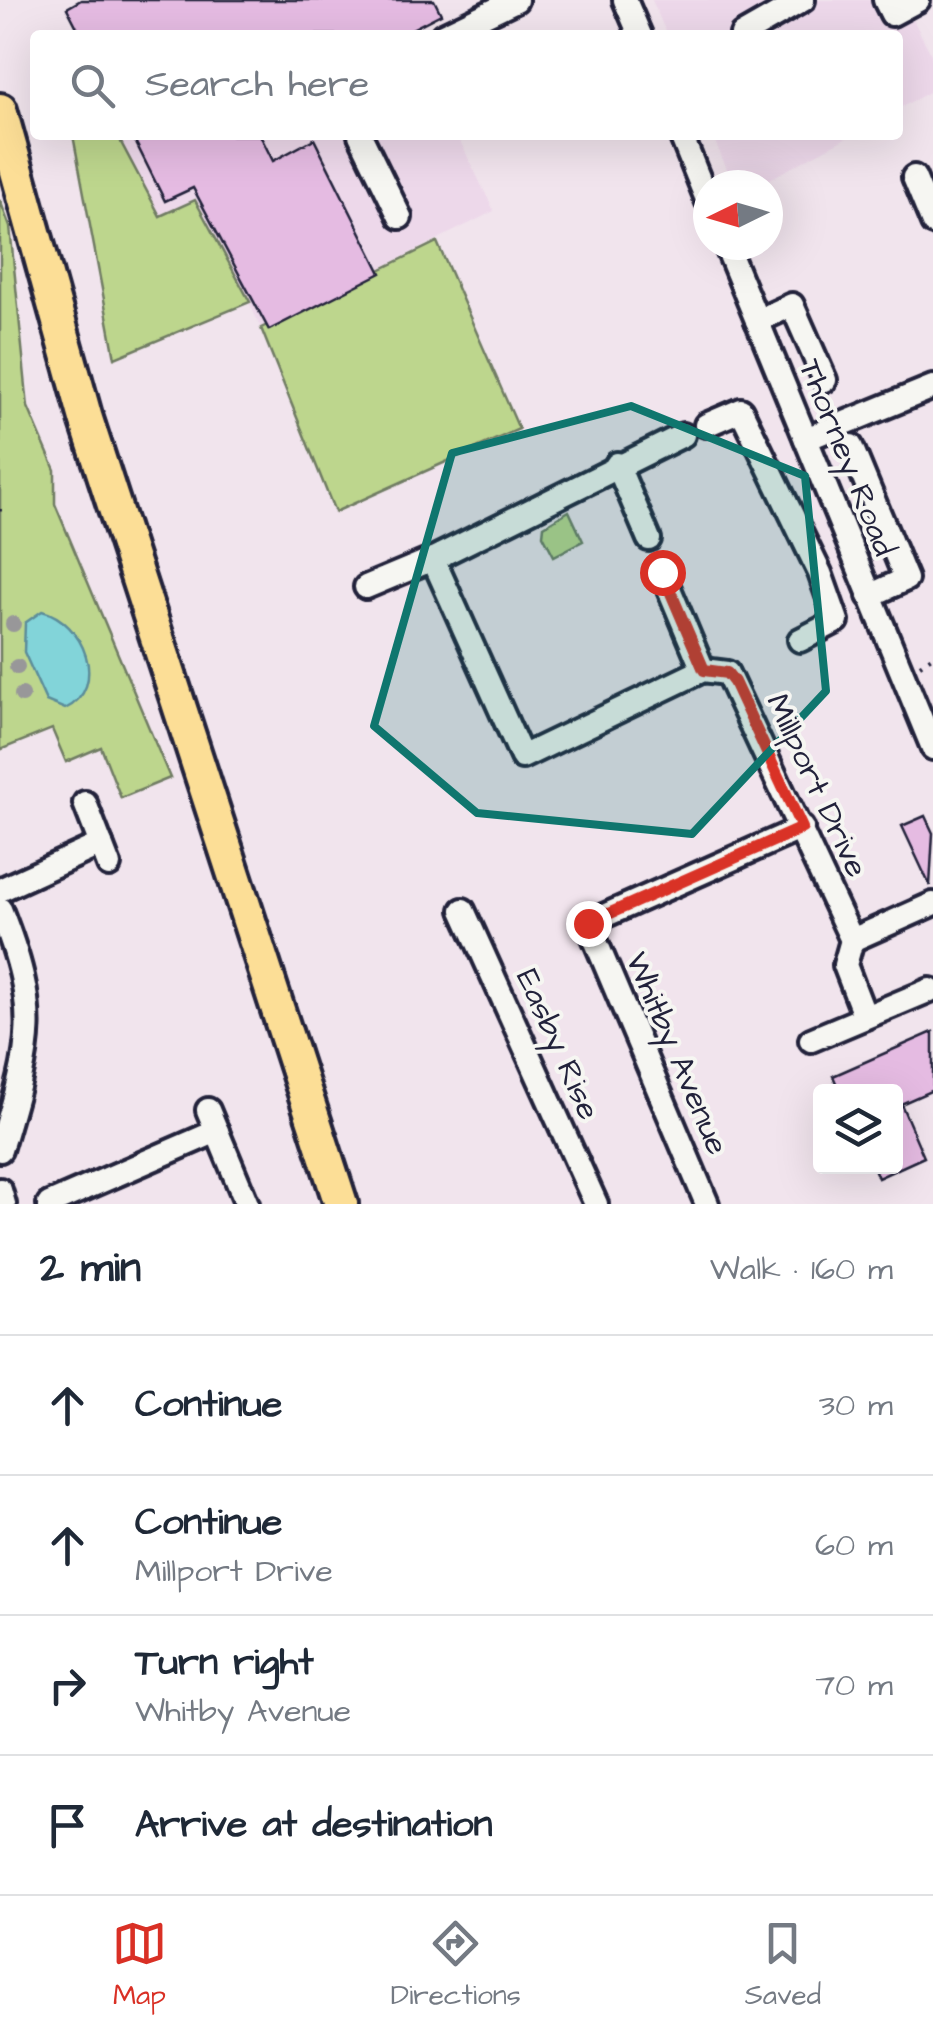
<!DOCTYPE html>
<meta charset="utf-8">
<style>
:root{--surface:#fff;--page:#f6f6f7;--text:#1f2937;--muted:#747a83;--line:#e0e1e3;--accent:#d93025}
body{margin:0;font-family:"Architects Daughter",sans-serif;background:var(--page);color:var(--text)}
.controls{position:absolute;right:30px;bottom:30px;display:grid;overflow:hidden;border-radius:10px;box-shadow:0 10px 40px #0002}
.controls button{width:90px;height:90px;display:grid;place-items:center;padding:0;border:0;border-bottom:2px solid var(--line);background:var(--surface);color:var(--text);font:50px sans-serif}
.compass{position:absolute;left:693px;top:170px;width:90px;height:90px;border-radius:50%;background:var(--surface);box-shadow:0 10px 40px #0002;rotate:265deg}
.stop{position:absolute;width:30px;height:30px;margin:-22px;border:8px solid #d93025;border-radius:50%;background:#fff}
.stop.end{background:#d93025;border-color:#fff;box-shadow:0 2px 10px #0008}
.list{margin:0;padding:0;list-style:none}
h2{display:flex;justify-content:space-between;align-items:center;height:130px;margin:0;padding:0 40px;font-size:42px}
h2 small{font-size:32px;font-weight:400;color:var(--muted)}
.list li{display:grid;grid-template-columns:65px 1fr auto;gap:30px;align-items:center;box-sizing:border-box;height:140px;padding:0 40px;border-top:2px solid var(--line)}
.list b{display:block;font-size:38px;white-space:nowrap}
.list p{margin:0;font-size:32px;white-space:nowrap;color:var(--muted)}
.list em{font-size:32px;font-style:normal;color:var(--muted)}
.icon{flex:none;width:55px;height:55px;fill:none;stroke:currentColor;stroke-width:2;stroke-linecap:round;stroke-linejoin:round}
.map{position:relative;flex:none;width:933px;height:1204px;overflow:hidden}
.search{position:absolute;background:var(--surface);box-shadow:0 10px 40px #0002;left:30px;right:30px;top:30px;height:110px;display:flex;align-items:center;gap:25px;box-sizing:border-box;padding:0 35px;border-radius:10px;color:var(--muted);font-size:38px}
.sheet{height:690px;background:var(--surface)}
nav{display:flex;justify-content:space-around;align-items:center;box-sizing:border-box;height:140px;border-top:2px solid var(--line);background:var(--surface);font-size:28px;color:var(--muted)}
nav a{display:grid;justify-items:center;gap:5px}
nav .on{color:var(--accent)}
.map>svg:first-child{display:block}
</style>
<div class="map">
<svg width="933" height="1204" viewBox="0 0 933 1204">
<rect width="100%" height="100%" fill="#f1e4ed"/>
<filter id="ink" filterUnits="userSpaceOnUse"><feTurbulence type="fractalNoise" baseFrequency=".01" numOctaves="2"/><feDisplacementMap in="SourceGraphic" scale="20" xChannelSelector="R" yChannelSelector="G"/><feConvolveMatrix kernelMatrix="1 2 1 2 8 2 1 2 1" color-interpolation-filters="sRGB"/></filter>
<g filter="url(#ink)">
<g fill="#edd8ea">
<polygon points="652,0 903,0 933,58 933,90 898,109 898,35 667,35"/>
<polygon points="73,135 457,135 494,211 261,328 249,302 115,358"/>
<polygon points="712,135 851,135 759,185 734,185"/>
</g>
<g fill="#bdd68d" stroke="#707c64" stroke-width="2.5">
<polygon points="73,135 117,135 160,216 195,200 250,302 115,358"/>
<polygon points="0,200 10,227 28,407 55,470 55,504 170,778 121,798 101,747 66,762 52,729 0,750"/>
<polygon points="437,242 519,429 335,512 261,328"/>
<polygon points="569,511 583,541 554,556 543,535 544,526"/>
</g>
<path fill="#82d4d9" stroke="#5c8d9a" stroke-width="2.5" d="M42,611c41,10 68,76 23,98l-19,-8 -22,-49 1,-29z"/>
<g fill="#e5bbe2" stroke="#22223b" stroke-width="2.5">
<polygon points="81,0 434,0 441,14 400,35 81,35 67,8"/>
<polygon points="132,135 260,135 273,161 314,139 381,273 269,330 193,188 165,201"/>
<polygon points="925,816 933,833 930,886 902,826"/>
<polygon points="933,1032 933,1090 901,1104 924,1157 878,1178 873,1166 896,1166 896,1092 840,1092 833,1076"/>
</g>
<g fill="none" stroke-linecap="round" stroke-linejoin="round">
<defs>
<g id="minor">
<polyline points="625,0 640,35"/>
<polyline points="885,0 892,14 918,0"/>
<polyline points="443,35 516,0"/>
<polyline points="742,35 803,0"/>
<polyline points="360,135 400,217"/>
<polyline points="681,135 708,202"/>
<polyline points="914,177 933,223"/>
<polyline points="726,245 933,748"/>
<polyline points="757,321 792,305 825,380"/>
<polyline points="706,425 741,410 820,573 837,621 800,640"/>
<polyline points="683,435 433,559 522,757 703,670 727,673 852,940"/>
<polyline points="806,439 933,387"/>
<polyline points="851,446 906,579 869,596"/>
<polyline points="617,464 649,539"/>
<polyline points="662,572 703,670"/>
<polyline points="366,587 433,559"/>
<polyline points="85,803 109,865"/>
<polyline points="0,890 101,844"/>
<path d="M0,909c42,106 31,136 0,241"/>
<polyline points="463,910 596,1204"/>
<polyline points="852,940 933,904"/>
<polyline points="852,940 845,965 865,1017"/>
<polyline points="811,1040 930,990"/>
<polyline points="208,1110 247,1204"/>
<polyline points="0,1190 4,1204"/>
<polyline points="49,1204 217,1131"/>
<polyline points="707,1204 588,923 802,828"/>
</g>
<polyline id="highway" points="0,110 86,419 341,1204"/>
</defs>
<use href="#minor" stroke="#22223b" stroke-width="30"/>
<use href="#highway" stroke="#22223b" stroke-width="40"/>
<g stroke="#22223b" stroke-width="4" stroke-dasharray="2.5 8" stroke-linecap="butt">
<polyline points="0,509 0,519"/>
<polyline points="920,665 933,656"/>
</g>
<use href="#minor" stroke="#f6f6f2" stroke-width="22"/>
<use href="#highway" stroke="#fcde96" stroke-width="32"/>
</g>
<g fill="#989799">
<circle cx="13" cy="624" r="8"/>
<circle cx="17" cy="667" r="8"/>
<circle cx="22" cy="695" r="8"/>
</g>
</g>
<g fill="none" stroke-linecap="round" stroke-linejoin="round" filter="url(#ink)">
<polyline stroke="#d93025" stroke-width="12" points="588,923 802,828 734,682 727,673 704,670 662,572"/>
</g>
<path fill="#0f766e" fill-opacity="0.2" stroke="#0f766e" stroke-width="8" stroke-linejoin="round" d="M631,406l174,70 21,215 -134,143 -215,-21 -103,-87 78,-273z"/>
<g text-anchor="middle" stroke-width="8" stroke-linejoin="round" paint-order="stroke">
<g font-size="32" fill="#22223b" stroke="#f6f6f2">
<text transform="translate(848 457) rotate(68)" y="11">Thorney Road</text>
<text transform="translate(818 785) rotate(65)" y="11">Millport Drive</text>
<text transform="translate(559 1044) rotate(66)" y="11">Easby Rise</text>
<text transform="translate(678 1053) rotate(67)" y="11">Whitby Avenue</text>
</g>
</g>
</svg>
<div class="controls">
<button><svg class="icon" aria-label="layers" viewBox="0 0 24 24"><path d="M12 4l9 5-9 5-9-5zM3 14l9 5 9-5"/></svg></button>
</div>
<svg class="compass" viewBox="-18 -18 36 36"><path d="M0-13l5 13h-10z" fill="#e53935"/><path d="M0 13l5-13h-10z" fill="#747a83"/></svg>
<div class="stop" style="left:662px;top:572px"></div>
<div class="stop end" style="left:588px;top:923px"></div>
<div class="search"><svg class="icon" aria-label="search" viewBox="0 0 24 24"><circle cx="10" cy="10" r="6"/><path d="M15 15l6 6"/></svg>Search here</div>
</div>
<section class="sheet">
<h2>2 min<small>Walk · 160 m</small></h2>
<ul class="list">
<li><svg class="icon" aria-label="ahead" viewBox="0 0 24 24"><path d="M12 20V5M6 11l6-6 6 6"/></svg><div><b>Continue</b></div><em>30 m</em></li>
<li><svg class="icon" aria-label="ahead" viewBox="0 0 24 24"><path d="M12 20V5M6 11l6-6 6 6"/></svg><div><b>Continue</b><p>Millport Drive</p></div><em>60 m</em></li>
<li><svg class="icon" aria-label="right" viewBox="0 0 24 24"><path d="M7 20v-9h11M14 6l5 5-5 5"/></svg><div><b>Turn right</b><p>Whitby Avenue</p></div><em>70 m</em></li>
<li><svg class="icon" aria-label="arrive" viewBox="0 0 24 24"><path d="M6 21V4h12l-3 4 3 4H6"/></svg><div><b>Arrive at destination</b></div></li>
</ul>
</section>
<nav>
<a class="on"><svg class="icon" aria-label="map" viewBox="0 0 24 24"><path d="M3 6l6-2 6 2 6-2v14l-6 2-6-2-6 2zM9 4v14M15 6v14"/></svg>Map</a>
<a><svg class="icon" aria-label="directions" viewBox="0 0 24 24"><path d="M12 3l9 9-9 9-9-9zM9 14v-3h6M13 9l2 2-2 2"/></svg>Directions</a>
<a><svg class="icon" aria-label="saved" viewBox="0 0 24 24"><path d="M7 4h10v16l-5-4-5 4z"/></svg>Saved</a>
</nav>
